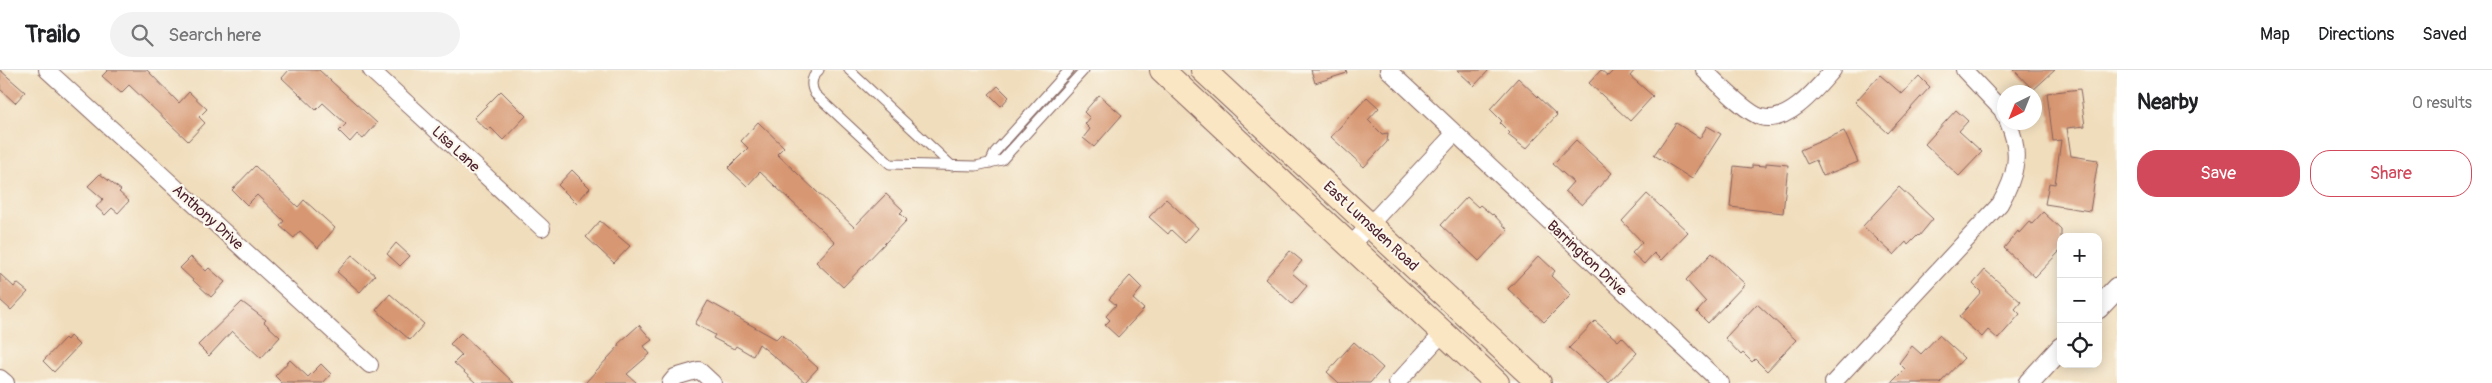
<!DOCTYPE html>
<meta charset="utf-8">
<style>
:root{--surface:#fff;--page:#f2f2f2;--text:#202124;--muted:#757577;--line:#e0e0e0;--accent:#d1495b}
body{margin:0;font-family:Pangolin,sans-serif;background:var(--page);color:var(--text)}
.controls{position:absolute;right:15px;bottom:15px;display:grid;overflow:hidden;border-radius:10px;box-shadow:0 2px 12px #0003}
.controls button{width:45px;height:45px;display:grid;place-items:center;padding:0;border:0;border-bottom:1px solid var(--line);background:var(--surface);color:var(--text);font:25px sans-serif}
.compass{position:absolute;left:1997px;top:15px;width:45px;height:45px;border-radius:50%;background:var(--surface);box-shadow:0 2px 12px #0003;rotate:223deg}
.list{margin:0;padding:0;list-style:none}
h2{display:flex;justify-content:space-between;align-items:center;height:65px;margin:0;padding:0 20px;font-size:21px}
h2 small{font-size:16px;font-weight:400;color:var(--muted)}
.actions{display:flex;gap:10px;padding:15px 20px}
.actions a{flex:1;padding:11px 0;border:1px solid var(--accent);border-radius:20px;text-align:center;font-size:18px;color:var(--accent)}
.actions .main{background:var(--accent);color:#fff}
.icon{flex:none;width:28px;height:28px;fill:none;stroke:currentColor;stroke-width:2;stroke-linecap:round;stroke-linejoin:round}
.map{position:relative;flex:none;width:2117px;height:313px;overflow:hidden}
header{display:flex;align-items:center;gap:30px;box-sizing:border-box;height:70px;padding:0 25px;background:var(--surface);border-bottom:1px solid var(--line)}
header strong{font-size:24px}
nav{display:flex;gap:28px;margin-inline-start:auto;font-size:18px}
.search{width:350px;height:45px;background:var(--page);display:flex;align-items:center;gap:12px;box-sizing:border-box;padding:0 18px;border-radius:28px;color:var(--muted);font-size:19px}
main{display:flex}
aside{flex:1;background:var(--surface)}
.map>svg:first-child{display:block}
</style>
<header>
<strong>Trailo</strong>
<div class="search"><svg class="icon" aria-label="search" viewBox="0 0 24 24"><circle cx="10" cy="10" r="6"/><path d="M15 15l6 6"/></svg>Search here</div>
<nav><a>Map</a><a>Directions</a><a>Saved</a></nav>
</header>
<main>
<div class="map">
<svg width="2117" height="313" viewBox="0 0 2117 313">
<rect width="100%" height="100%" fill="#fbf7ec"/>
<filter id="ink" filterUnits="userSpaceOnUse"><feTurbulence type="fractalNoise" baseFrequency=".02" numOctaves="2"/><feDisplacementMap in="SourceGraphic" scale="10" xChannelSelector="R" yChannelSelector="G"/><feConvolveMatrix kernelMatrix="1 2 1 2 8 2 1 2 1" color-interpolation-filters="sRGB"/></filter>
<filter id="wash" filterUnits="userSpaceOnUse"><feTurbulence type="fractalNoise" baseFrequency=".0096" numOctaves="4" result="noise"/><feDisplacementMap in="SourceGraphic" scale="20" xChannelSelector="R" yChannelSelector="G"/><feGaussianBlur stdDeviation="1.12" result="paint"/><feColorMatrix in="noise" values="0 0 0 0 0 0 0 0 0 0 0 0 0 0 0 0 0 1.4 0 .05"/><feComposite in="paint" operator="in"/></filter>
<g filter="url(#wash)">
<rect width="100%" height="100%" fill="#f0ddbc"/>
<g id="blocks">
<g fill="#d79772">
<polygon points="0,0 25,22 15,33 0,19"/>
<polygon points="108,0 147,0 179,33 189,22 207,39 199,47 205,53 188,71 129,15 121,23 102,6"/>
<polygon points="289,0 319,0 377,53 363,69 357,64 350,72 339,61 346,54 323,33 316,40 282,8"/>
<polygon points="1311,0 1346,0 1347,3 1315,13"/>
<polygon points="1457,0 1489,0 1474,16"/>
<polygon points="1601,0 1608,6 1614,0 1635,0 1630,6 1653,26 1630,51 1589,13"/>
<polygon points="2014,0 2055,0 2033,20"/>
<polygon points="1880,5 1902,24 1919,6 1930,17 1888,63 1855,32"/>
<polygon points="1518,8 1557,45 1526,79 1508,65 1510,63 1500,53 1502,51 1490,39"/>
<polygon points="998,16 1009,27 1001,36 989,24"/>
<polygon points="2080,19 2085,56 2067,58 2071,86 2098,90 2090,141 2045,134 2049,113 2055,114 2061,70 2053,71 2047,23"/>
<polygon points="501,21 526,46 503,70 491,58 488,61 474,48"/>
<polygon points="1099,25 1122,45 1094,77 1083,68 1090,59 1085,54 1090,48 1084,42"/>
<polygon points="1367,27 1379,38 1368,50 1382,64 1388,63 1387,72 1364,97 1331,67"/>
<polygon points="1956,40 1968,51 1959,61 1982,82 1959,106 1925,74"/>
<polygon points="758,52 784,77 777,84 854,157 886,124 903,140 900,143 907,150 843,217 816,192 835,172 760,102 747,116 728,98 748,78 741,71"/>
<polygon points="1676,53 1700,68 1707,56 1721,64 1692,109 1654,85"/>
<polygon points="1844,61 1858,92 1823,106 1816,90 1807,94 1800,80"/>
<polygon points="1576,70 1612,103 1582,135 1565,121 1573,112 1553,94"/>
<polygon points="1766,93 1788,95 1783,143 1730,137 1734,96 1752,98 1752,95 1766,96"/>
<polygon points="255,96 298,137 304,130 335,158 318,178 300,161 294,168 280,156 284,151 257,125 247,135 232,120"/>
<polygon points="572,100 590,118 576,133 558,115"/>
<polygon points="100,104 121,120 119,122 129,131 118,143 112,138 105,145 96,137 103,129 88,116"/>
<polygon points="1899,117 1933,149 1919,166 1918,165 1908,175 1906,172 1894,185 1863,156"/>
<polygon points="1647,124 1688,162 1661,190 1654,183 1644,194 1632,183 1642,172 1622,151"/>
<polygon points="1467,127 1478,137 1480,135 1492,145 1493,144 1508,160 1479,191 1441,155"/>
<polygon points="1166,129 1198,158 1185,173 1171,160 1168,164 1149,147"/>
<polygon points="2043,142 2061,159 2061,180 2035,207 2004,178 2018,161 2019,163 2029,152 2032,154"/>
<polygon points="600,151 630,176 614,193 586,167"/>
<polygon points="396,173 410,186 400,196 387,184"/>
<polygon points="1290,181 1302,191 1292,203 1307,216 1292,234 1265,209"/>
<polygon points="1712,183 1745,214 1708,253 1697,242 1706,232 1686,210"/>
<polygon points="352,185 375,205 360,222 337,202"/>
<polygon points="1539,186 1555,201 1551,206 1571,225 1544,252 1508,219"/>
<polygon points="191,187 206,201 209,198 225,212 211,227 180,198"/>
<polygon points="1985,200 2021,232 2015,239 2020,244 1998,269 1988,260 1982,267 1959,247 1981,222 1973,214"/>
<polygon points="0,204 14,217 17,213 28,222 11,240 0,230"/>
<polygon points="1130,206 1142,218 1133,229 1144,239 1118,267 1105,255 1110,250 1106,246 1116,235 1109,229"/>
<polygon points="390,224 424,254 410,270 376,240"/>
<polygon points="708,231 776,269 781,264 818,298 805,312 759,274 753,286 736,276 734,279 713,268 715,265 695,254"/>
<polygon points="242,232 266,250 264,252 280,267 261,288 232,261 209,286 198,275"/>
<polygon points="1757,234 1796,270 1767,301 1755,289 1752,292 1743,283 1741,285 1725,268"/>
<polygon points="1595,251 1618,271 1622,267 1637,283 1609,313 1569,278"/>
<polygon points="639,255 652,270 644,276 650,284 627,304 637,313 585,313 619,276 618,274"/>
<polygon points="461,263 514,313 476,313 454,293 462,285 450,274"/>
<polygon points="1939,265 1964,288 1940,313 1891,313 1905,299 1899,293 1912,276 1921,284"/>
<polygon points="70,266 79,275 54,302 43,291 65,268 67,270"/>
<polygon points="1354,272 1383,298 1370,313 1339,313 1327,302"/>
<polygon points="290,290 308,307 321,294 331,304 323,313 282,313 275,306"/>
</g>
</g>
</g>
<g filter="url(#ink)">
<use href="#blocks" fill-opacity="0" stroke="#84625e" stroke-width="1"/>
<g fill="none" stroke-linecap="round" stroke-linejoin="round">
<defs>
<g id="service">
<path d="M819,0c-8,7 -9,15 -4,24l75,70 86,2 26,-6 82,-90"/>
<polyline points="849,0 952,96"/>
<polyline points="990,93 995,82 1069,0"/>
</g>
<g id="minor">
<polyline points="47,0 370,295"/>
<polyline points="371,0 542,158"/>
<polyline points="1388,0 1721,313"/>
<path d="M1704,0c12,11 42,43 57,47 27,8 57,-30 72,-47"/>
<polyline points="1964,0 2002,40 2004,45"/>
<polyline points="1350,176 1454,64"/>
<polyline points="0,308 6,313"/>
<polyline points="670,313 675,307 699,300 713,313"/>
<polyline points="1397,313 1443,263"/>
<path d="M1833,313l167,-179c16,-28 22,-51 8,-82"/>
</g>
<g id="tertiary">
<polyline points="2098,238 2117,218"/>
<polyline points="2029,313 2061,278"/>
</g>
<g id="secondary">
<polyline points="1162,0 1497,313"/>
<polyline points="1203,0 1539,313"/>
</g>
</defs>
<use href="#service" stroke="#84625e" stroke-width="11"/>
<use href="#minor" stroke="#84625e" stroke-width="18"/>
<use href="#tertiary" stroke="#84625e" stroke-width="23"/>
<use href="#secondary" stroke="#84625e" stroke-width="26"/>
<use href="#service" stroke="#fff" stroke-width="9"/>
<use href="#minor" stroke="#fff" stroke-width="16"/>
<use href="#tertiary" stroke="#fff" stroke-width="21"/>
<use href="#secondary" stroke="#fbe6c4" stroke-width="24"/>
</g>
</g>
<g text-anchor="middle" stroke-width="4.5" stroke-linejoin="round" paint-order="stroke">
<g font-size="15" fill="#4a1f2b" stroke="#fbf7ec">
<text transform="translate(456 79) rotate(43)" y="5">Lisa Lane</text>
<text transform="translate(208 147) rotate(42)" y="5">Anthony Drive</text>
<text transform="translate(1371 156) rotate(43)" y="5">East Lumsden Road</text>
<text transform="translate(1587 188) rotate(43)" y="5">Barrington Drive</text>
</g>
</g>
</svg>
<div class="controls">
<button>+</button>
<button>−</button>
<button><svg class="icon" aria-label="locate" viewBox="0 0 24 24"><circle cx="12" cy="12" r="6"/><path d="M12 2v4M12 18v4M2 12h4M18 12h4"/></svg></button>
</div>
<svg class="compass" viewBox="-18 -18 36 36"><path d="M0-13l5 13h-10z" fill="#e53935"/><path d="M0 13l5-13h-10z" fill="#757577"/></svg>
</div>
<aside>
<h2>Nearby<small>0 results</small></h2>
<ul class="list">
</ul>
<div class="actions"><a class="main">Save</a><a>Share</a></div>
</aside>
</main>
